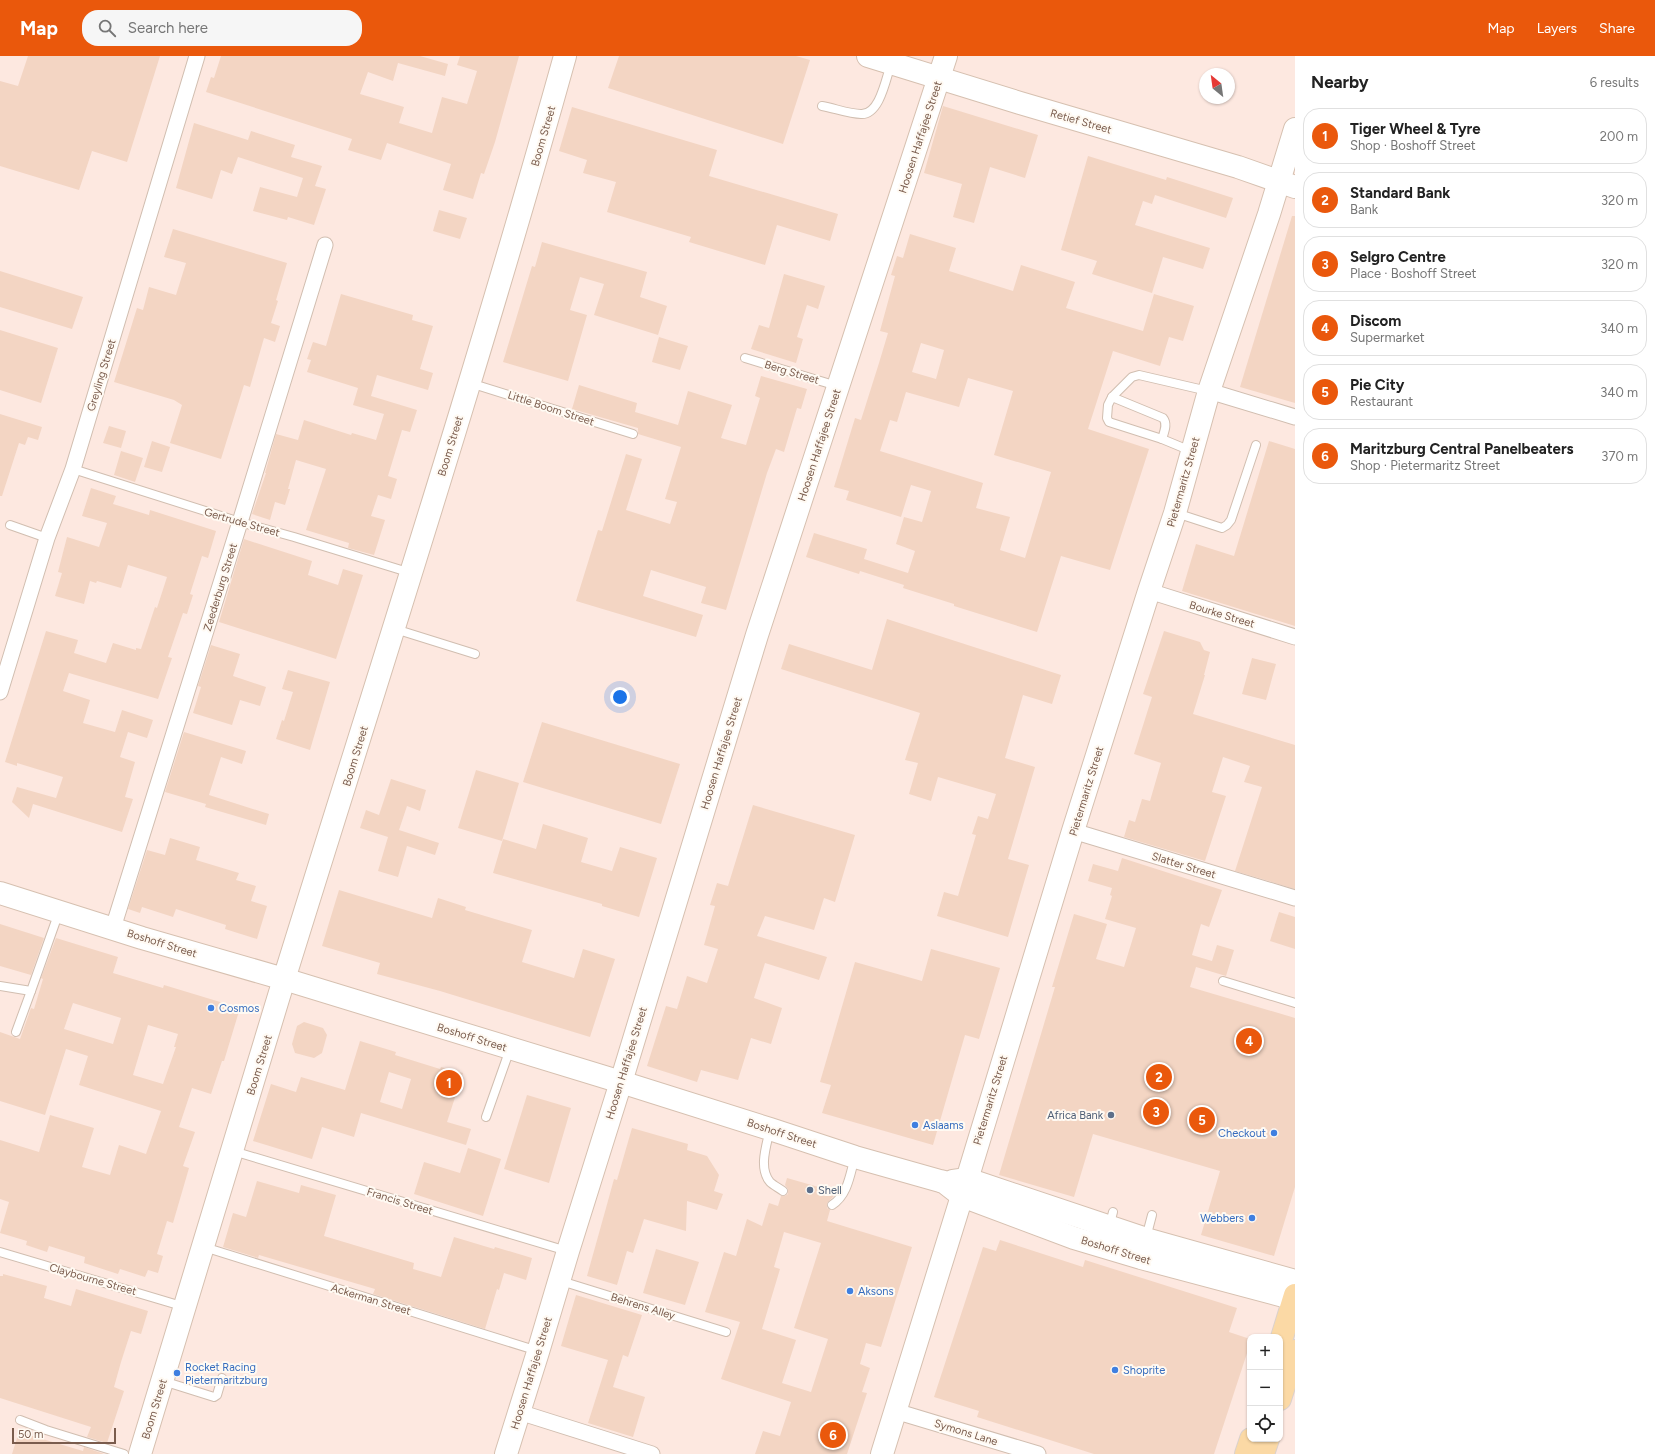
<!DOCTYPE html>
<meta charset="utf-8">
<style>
:root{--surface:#fff;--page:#f6f6f6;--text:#222;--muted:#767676;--line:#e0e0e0;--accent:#ea580c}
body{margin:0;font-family:Figtree,sans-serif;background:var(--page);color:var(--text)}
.controls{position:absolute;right:12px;bottom:12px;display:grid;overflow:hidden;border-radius:8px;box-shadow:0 1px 3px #0004}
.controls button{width:36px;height:36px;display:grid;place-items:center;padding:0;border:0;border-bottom:1px solid var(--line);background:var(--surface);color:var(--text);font:20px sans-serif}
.compass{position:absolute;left:1199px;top:12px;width:36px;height:36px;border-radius:50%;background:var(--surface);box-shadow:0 1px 3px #0004;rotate:331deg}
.scale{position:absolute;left:12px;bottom:10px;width:104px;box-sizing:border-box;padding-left:4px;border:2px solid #7a5c4d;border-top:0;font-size:11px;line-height:14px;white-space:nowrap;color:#7a5c4d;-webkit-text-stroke:3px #fffaf3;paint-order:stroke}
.you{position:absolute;left:620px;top:641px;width:14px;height:14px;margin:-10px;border:3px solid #fff;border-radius:50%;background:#1a73e8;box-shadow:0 0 0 6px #1a73e833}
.badge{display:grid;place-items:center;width:26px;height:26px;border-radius:50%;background:var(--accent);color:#fff;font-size:13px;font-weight:700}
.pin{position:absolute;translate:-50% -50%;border:2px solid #fff;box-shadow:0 1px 4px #0006}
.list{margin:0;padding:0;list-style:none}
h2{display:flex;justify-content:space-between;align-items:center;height:52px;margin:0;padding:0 16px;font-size:17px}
h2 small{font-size:13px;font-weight:400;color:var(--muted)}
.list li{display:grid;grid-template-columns:26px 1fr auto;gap:12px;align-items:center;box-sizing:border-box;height:56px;margin:0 8px 8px;padding:0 8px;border:1px solid var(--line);border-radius:16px}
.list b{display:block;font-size:15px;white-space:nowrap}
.list p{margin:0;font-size:13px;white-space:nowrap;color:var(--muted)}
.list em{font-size:13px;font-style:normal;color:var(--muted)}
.icon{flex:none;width:22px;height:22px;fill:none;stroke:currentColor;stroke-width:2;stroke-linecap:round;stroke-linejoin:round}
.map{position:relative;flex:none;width:1295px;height:1398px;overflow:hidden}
header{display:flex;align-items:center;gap:24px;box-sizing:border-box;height:56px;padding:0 20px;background:var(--accent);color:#fff}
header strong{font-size:19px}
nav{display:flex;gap:22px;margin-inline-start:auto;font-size:14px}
.search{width:280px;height:36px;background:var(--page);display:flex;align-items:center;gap:10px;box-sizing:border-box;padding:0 14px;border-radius:16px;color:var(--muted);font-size:15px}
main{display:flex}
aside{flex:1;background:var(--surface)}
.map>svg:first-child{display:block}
</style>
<header>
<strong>Map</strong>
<div class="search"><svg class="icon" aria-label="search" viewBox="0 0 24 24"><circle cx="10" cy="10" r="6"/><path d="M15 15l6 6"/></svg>Search here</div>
<nav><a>Map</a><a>Layers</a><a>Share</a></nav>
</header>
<main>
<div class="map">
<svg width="1295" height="1398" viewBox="0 0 1295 1398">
<rect width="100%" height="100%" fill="#fdf6ec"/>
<path fill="#fde8e0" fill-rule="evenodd" d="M0,0h1295v1398h-1295zM1205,18h24v24h-24zM1250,1281h30v102h-30z"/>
<g fill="#f3d5c3" fill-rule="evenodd">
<polygon points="28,0 160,0 127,106 92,95 79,134 0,110 0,25 18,30"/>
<polygon points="221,0 420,0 448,8 445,20 398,7 393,25 368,16 360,38 404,51 399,67 432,77 442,41 467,48 477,15 457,9 460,0 519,0 495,86 484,118 481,117 473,143 443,134 451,108 387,87 381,104 348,94 352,83 206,36 211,21 214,22"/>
<polygon points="619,0 796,0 810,4 783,88 608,32"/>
<polygon points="943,50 1038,79 1025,122 990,111 974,167 953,161 962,128 924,117"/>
<polygon points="572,51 717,94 709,120 838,158 830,185 777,169 765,209 689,186 691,181 607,156 616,126 583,117 587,104 559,95"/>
<polygon points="194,67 248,84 251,75 295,89 291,101 322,110 315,130 326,133 314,169 288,161 287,164 253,155 260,131 297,141 303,122 238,101 232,118 221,114 212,143 176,132"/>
<polygon points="1088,100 1166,124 1167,121 1233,142 1226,162 1155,139 1152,148 1143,145 1135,169 1210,192 1203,213 1163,201 1152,237 1092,218 1097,205 1061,194"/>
<polygon points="439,154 467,162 460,183 433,175"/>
<polygon points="1292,160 1295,160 1295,347 1240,331"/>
<polygon points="173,173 287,207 276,244 278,245 271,267 280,270 275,286 264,282 250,331 244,329 221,403 170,387 182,349 174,344 114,326 137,252 143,254 149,231 176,239 186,207 164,201"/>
<path d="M910,178l46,14 -7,23 64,20 8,-26 54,17 -9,26 77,23 11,-37 40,12 -11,35 -14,-4 -9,29 -47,-15 -25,78 61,20 -39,121 -49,-14 -24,76 -83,-26v-2l-51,-16 1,-3 -44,-14 -1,3 -53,-17 8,-24 53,16 -3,10 44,14 7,-22 -19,-7 8,-27 18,5 9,-31 -20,-6 -10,32 -55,-17 3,-9 -15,-4 21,-69 6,2 18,-57 9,-30 -8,-2 15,-55 -4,-1 6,-19 6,2zM921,287l23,7 -8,29 -24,-7zM968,322l45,13 -19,64 57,17 -26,86 -25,-8 10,-33 -34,-9 7,-25 -103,-32 10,-31 7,2 9,-30 53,15z"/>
<polygon points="542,186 647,216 640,241 667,250 658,279 594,259 604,228 580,221 570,254 587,259 568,325 503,306 532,210 535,211"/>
<polygon points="0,215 83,241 72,273 0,251"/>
<polygon points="784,218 825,230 818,253 807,249 797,281 803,283 796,307 751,293 759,269 769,272"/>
<polygon points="341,238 413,259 412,264 433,270 420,313 433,317 428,334 377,319 371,340 417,354 410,376 402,374 388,420 397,423 391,443 378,439 371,460 385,464 374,499 348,492 349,487 306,474 326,413 296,404 288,433 290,433 285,449 275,446 270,464 252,458 266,417 265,417 276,378 298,384 304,364 351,379 352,377 376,384 384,358 353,349 358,332 307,316 311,304 307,303 313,286 326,290"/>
<polygon points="0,274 58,292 41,347 0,334"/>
<polygon points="659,281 688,290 680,314 652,306"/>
<polygon points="761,320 807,333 801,353 797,352 784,396 776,393 767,417 726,554 701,547 706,531 651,514 643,540 703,559 696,581 576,545 598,474 602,475 626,398 642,403 626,454 670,468 677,446 665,443 681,391 638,378 638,372 572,353 579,329 637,347 635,356 678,369 688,335 732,349 721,382 746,389 760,342 755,340"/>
<polygon points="0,358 42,371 38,384 28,381 25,389 19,387 2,440 0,440"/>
<polygon points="109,370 126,375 121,392 103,387"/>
<polygon points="152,385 170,391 162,416 144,411"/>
<polygon points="1269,385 1295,393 1295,570 1182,535 1196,488 1234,500"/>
<polygon points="121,395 143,402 135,426 114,419"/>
<polygon points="91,432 116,440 113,448 149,459 150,454 216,475 208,502 202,500 190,538 193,539 187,558 183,557 168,601 172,602 158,643 69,617 63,635 90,644 83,667 115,676 122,654 153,664 147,682 128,676 120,701 135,706 125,741 133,743 122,776 33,748 29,762 12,746 17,731 56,742 63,721 17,707 17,710 5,706 46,575 78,584 74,597 106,607 113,587 136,594 136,592 141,593 155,551 157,552 167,521 128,509 121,532 97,525 96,527 90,525 84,548 55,540 62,517 58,516 67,481 99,491 107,467 82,460"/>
<polygon points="244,483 312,505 308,519 338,529 343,513 363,519 336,603 219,566"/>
<polygon points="887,563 1061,619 1052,648 1023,639 1005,702 1035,711 1008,803 1029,809 1008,881 937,860 944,836 958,840 976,779 972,778 978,760 988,763 996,738 938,721 931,745 909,738 918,707 905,704 920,657 781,613 789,588 872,614"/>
<polygon points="1164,575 1200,586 1204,594 1210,596 1204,619 1205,619 1193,658 1295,689 1295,833 1235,815 1262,731 1244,726 1250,710 1223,701 1212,736 1226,740 1205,805 1124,781 1129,764 1135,766 1142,743 1150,745 1161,707 1134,698 1152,641 1143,638"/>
<polygon points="211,589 240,598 233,620 266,631 260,650 240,644 232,669 193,657 201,631 198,630"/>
<polygon points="1252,602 1276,608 1266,644 1242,638"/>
<polygon points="288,614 330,626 310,694 276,683 282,664 284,665 293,636 282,633"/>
<polygon points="542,666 680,708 661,768 523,726"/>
<polygon points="184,676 246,695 242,708 221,701 209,739 269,758 266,769 205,751 206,748 165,736"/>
<polygon points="476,714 519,727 502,785 458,772"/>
<polygon points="391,723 426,734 420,755 407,750 399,774 439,787 435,799 407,790 398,821 378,815 388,781 360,772 366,754 379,759"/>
<polygon points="753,749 855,779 835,846 824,842 814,874 765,860 757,880 827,901 819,924 765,907 754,942 782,952 771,988 751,982 738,1024 701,1014 697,1026 647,1010 666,950 677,953 687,920 707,927 718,893 704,889 715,850 710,849 717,827 728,830"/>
<polygon points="543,768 588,782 581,806 612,815 620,791 657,802 639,861 602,850 602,848 493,817 503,783 536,793"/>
<polygon points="170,782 200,791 196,804 239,817 236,824 256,830 251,845 267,850 257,883 225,873 226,869 176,853 173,861 142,851 140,857 128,853 147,794 165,799"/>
<polygon points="1122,802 1222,834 1209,871 1201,868 1192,899 1212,905 1217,889 1234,894 1226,920 1196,911 1190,931 1295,962 1295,1131 1274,1200 1201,1179 1220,1115 1093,1078 1074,1141 999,1119 1055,931 1052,931 1074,858 1107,868 1096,903 1124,911 1136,872 1105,863 1112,840 1110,839 1112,832 1088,825 1093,808 1118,815"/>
<polygon points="339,834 432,862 438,842 466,851 465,854 532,874 522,906 574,922 583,893 615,903 590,981 440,935 377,918 380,907 322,890"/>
<polygon points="1279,856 1295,861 1295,893 1270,885"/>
<polygon points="0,868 44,882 31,919 0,910"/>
<path d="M56,882l62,19 -5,16 50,15 1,-3 76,23 -16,53h-2l-11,33 -19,-6 -13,39 16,5 -12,34 6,2 -16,55 -6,-2 -10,33 6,2 -5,17 -10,-3 -3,7 -25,-8 -2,5 -34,-11 1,-6 -36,-11 -2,6 -21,-7 1,-4 -27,-8 9,-31 -9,-3v-59l39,12 11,-37 44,13 -12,39 28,8 9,-30 27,9 15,-43 -82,-26 9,-29 -22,-7 -21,66 -45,-14v-69l20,7 11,-31 3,1 9,-30 -2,-1zM73,947l48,15 -8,26 -49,-15zM148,969l30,9 -4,13h2l-13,37 -30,-9z"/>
<polygon points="931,893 1000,912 979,983 965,979 933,1089 822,1057 831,1029 820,1026 855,906 922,925"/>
<polygon points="304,966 323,972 327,979 322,997 314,1002 295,997 292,988 297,970"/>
<path d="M360,985l36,11 -1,3 45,14 1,-2 22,6 -16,49 24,7 -5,16 -105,-32 -7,24 -32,-10 -10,32 -59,-18 18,-57 25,8 5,-15 44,13zM389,1016l22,7 -9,30 -22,-7z"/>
<polygon points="527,1039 571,1052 549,1127 504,1113"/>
<polygon points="632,1072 688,1088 687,1094 707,1100 719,1119 714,1135 723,1138 717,1154 687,1145 686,1175 644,1163 633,1197 627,1195 617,1229 587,1220 606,1152 614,1123 617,1124"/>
<polygon points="468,1092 501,1103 483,1160 414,1138 424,1106 460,1117"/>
<path d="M787,1122l49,14 -1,3 -8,8v5l3,2 -3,11 85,26 -31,100 -15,-4 -6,21 10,4 -8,24 5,1 -20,61h-92l8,-23 17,5 11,-34 -70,-23 19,-57 -35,-10 19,-60 12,4 11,-37 15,7 7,-23 9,3 3,-10h4l3,-2v-5l-3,-4zM784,1176l37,11 -27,85 34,11 -17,53 -29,-9 14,-43 -34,-11 18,-60 -6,-2z"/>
<polygon points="257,1125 299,1137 301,1129 336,1139 324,1180 414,1207 413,1213 441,1221 454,1181 494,1193 495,1191 532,1202 526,1224 504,1217 499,1234 497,1233 485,1273 373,1238 375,1233 259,1199 258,1202 223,1191 233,1157 246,1161"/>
<polygon points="1000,1184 1083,1211 1085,1204 1237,1252 1229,1276 1250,1283 1250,1288 1214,1398 1094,1398 977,1361 979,1355 934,1341 983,1191 996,1195"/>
<polygon points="656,1193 699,1206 685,1249 643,1237"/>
<polygon points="3,1218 47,1230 44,1242 71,1250 76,1233 148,1255 141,1278 131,1275 121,1306 114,1331 124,1335 107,1387 87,1381 91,1371 0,1342 0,1220 3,1220"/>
<polygon points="576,1239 642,1259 628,1301 623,1299 613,1331 645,1341 633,1381 588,1367 608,1304 561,1290"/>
<polygon points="19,1376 83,1395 84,1391 104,1398 12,1398"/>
</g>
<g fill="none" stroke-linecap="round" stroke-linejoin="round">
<defs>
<g id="lane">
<path d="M822,50c12,2 27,8 39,8 19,1 25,-36 30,-50"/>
<polyline points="745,302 837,330"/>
<polyline points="470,327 633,378"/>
<polyline points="1112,341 1108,349 1107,362 1109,366 1162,383"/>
<path d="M1191,395l-29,-12c2,-7 6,-15 1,-21l-51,-21 20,-20 7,-2 69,16"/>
<polyline points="73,413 240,466 294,481 411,517"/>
<polyline points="1176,457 1222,472 1227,469 1231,464 1256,389"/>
<polyline points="10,469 47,482"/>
<polyline points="395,573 475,598"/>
<polyline points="1223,925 1295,947"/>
<polyline points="0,930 31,935 59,856"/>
<polyline points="16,976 31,935"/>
<polyline points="486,1061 510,993"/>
<path d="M770,1073c-3,15 -12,39 0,53 3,3 9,6 13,9"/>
<polyline points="233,1095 567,1195"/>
<path d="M832,1149c16,-10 18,-31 23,-48"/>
<polyline points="1109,1171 1113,1156"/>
<polyline points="1146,1182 1152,1159"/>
<polyline points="204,1191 538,1295"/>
<polyline points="0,1196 185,1251"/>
<polyline points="561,1225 726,1276"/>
<polyline points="163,1325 214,1341 217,1339 222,1322"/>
<polyline points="20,1364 46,1374 124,1398"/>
</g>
<g id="street">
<polyline points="1209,335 1295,361"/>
<polyline points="1149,535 1295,581"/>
<polyline points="0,636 47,482 73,413 197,0"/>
<polyline points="1073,775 1295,842"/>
<polyline points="113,872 240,466 325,189"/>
<polyline points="895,1355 1038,1398"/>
<polyline points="519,1356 652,1398"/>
</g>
<g id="secondary">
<polyline points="868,0 1020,47 1238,111 1295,131"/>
<polyline points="0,837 142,882 284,923 621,1026 770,1073 855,1101 940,1125 944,1126 962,1140 1074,1182 1141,1202 1295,1243"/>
<polyline points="953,1125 967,1123 1146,1183 1295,1225"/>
<path d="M140,1398c49,-159 96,-319 145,-478 95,-306 194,-611 280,-920"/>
<polyline points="506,1398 538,1296 568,1195 621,1026 757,579 946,0"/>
<polyline points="882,1398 962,1140 1073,775 1149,535 1175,457 1209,335 1269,158 1295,73"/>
</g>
<g id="primary">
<polyline points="1280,1288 1295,1239"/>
<polyline points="1280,1343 1295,1295"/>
<polyline points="1246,1398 1251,1383"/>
<polyline points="1263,1398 1268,1383"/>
</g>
</defs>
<use href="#lane" stroke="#d1beb0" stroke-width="10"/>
<use href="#street" stroke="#d1beb0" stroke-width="17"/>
<use href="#secondary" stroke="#d6c0b0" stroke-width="24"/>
<use href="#primary" stroke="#dad1cd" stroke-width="24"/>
<use href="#lane" stroke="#fff" stroke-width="8"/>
<use href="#street" stroke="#fff" stroke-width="15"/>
<use href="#secondary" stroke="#fff" stroke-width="22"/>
<use href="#primary" stroke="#fbd9a5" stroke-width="22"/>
</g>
<g fill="#3f7fe0" stroke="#fffaf3" stroke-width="1.5">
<circle cx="211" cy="952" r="4"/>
<circle cx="915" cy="1069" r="4"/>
<circle cx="1274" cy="1077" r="4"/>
<circle cx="1252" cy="1162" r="4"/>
<circle cx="850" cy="1235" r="4"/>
<circle cx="1115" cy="1314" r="4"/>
<circle cx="177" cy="1317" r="4"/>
</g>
<g fill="#5c6f8a" stroke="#fffaf3" stroke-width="1.5">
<circle cx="1111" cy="1059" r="4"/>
<circle cx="810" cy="1134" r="4"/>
</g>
<g text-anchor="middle" stroke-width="4" stroke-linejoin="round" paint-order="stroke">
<g font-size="11" fill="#7a5c4d" stroke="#fffaf3">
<text transform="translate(1081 65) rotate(16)" y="4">Retief Street</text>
<text transform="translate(543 80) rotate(-74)" y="4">Boom Street</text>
<text transform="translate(920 81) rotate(-72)" y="4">Hoosen Haffajee Street</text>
<text transform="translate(792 316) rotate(17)" y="4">Berg Street</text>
<text transform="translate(101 319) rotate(-73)" y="4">Greyling Street</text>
<text transform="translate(551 352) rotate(18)" y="4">Little Boom Street</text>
<text transform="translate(819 389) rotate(-72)" y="4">Hoosen Haffajee Street</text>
<text transform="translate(450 390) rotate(-73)" y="4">Boom Street</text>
<text transform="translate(1183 426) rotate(-74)" y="4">Pietermaritz Street</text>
<text transform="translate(242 466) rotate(16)" y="4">Gertrude Street</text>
<text transform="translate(220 531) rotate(-73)" y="4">Zeederburg Street</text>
<text transform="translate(1222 558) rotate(17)" y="4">Bourke Street</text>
<text transform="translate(721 697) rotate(-73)" y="4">Hoosen Haffajee Street</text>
<text transform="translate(355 700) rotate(-73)" y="4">Boom Street</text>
<text transform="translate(1086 735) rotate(-73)" y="4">Pietermaritz Street</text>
<text transform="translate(1184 809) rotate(17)" y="4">Slatter Street</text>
<text transform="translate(162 887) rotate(17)" y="4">Boshoff Street</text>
<text transform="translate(472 981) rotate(17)" y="4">Boshoff Street</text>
<text transform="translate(626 1007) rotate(-73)" y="4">Hoosen Haffajee Street</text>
<text transform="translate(259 1009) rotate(-73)" y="4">Boom Street</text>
<text transform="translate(990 1044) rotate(-73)" y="4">Pietermaritz Street</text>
<text transform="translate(782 1077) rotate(18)" y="4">Boshoff Street</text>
<text transform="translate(400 1145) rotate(17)" y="4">Francis Street</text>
<text transform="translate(1116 1194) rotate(17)" y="4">Boshoff Street</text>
<text transform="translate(93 1223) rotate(16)" y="4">Claybourne Street</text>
<text transform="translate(371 1243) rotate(17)" y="4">Ackerman Street</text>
<text transform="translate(643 1250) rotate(17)" y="4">Behrens Alley</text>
<text transform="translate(531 1317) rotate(-73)" y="4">Hoosen Haffajee Street</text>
<text transform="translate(154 1353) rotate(-73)" y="4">Boom Street</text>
<text transform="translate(966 1376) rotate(17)" y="4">Symons Lane</text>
</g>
<g font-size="11" fill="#366cbe" stroke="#fffaf3" text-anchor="start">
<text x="219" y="956">Cosmos</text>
<text x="923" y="1073">Aslaams</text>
<text x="1266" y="1081" text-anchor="end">Checkout</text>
<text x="1244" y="1166" text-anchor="end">Webbers</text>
<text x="858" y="1239">Aksons</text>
<text x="185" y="1315">Rocket Racing<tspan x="185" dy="13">Pietermaritzburg</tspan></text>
<text x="1123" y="1318">Shoprite</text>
</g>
<g font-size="11" fill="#4e5e75" stroke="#fffaf3" text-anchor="end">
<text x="1103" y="1063">Africa Bank</text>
<text x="818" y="1138" text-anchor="start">Shell</text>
</g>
</g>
</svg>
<div class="controls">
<button>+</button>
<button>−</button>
<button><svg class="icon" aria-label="locate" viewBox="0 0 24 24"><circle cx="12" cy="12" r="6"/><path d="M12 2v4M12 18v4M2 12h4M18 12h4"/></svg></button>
</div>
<svg class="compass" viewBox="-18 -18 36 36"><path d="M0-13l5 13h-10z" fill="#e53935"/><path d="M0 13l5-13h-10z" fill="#767676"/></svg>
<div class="scale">50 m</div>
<div class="you"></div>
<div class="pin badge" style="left:449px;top:1027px">1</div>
<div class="pin badge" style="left:1159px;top:1021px">2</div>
<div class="pin badge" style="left:1156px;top:1056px">3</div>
<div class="pin badge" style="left:1249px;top:985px">4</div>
<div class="pin badge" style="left:1202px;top:1064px">5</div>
<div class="pin badge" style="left:833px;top:1379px">6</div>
</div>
<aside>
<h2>Nearby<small>6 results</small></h2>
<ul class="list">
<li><span class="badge">1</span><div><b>Tiger Wheel &amp; Tyre</b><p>Shop · Boshoff Street</p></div><em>200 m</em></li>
<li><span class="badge">2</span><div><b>Standard Bank</b><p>Bank</p></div><em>320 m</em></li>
<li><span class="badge">3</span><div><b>Selgro Centre</b><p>Place · Boshoff Street</p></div><em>320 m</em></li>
<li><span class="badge">4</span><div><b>Discom</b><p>Supermarket</p></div><em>340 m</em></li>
<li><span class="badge">5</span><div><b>Pie City</b><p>Restaurant</p></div><em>340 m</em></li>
<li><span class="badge">6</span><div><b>Maritzburg Central Panelbeaters</b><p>Shop · Pietermaritz Street</p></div><em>370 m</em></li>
</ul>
</aside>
</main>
